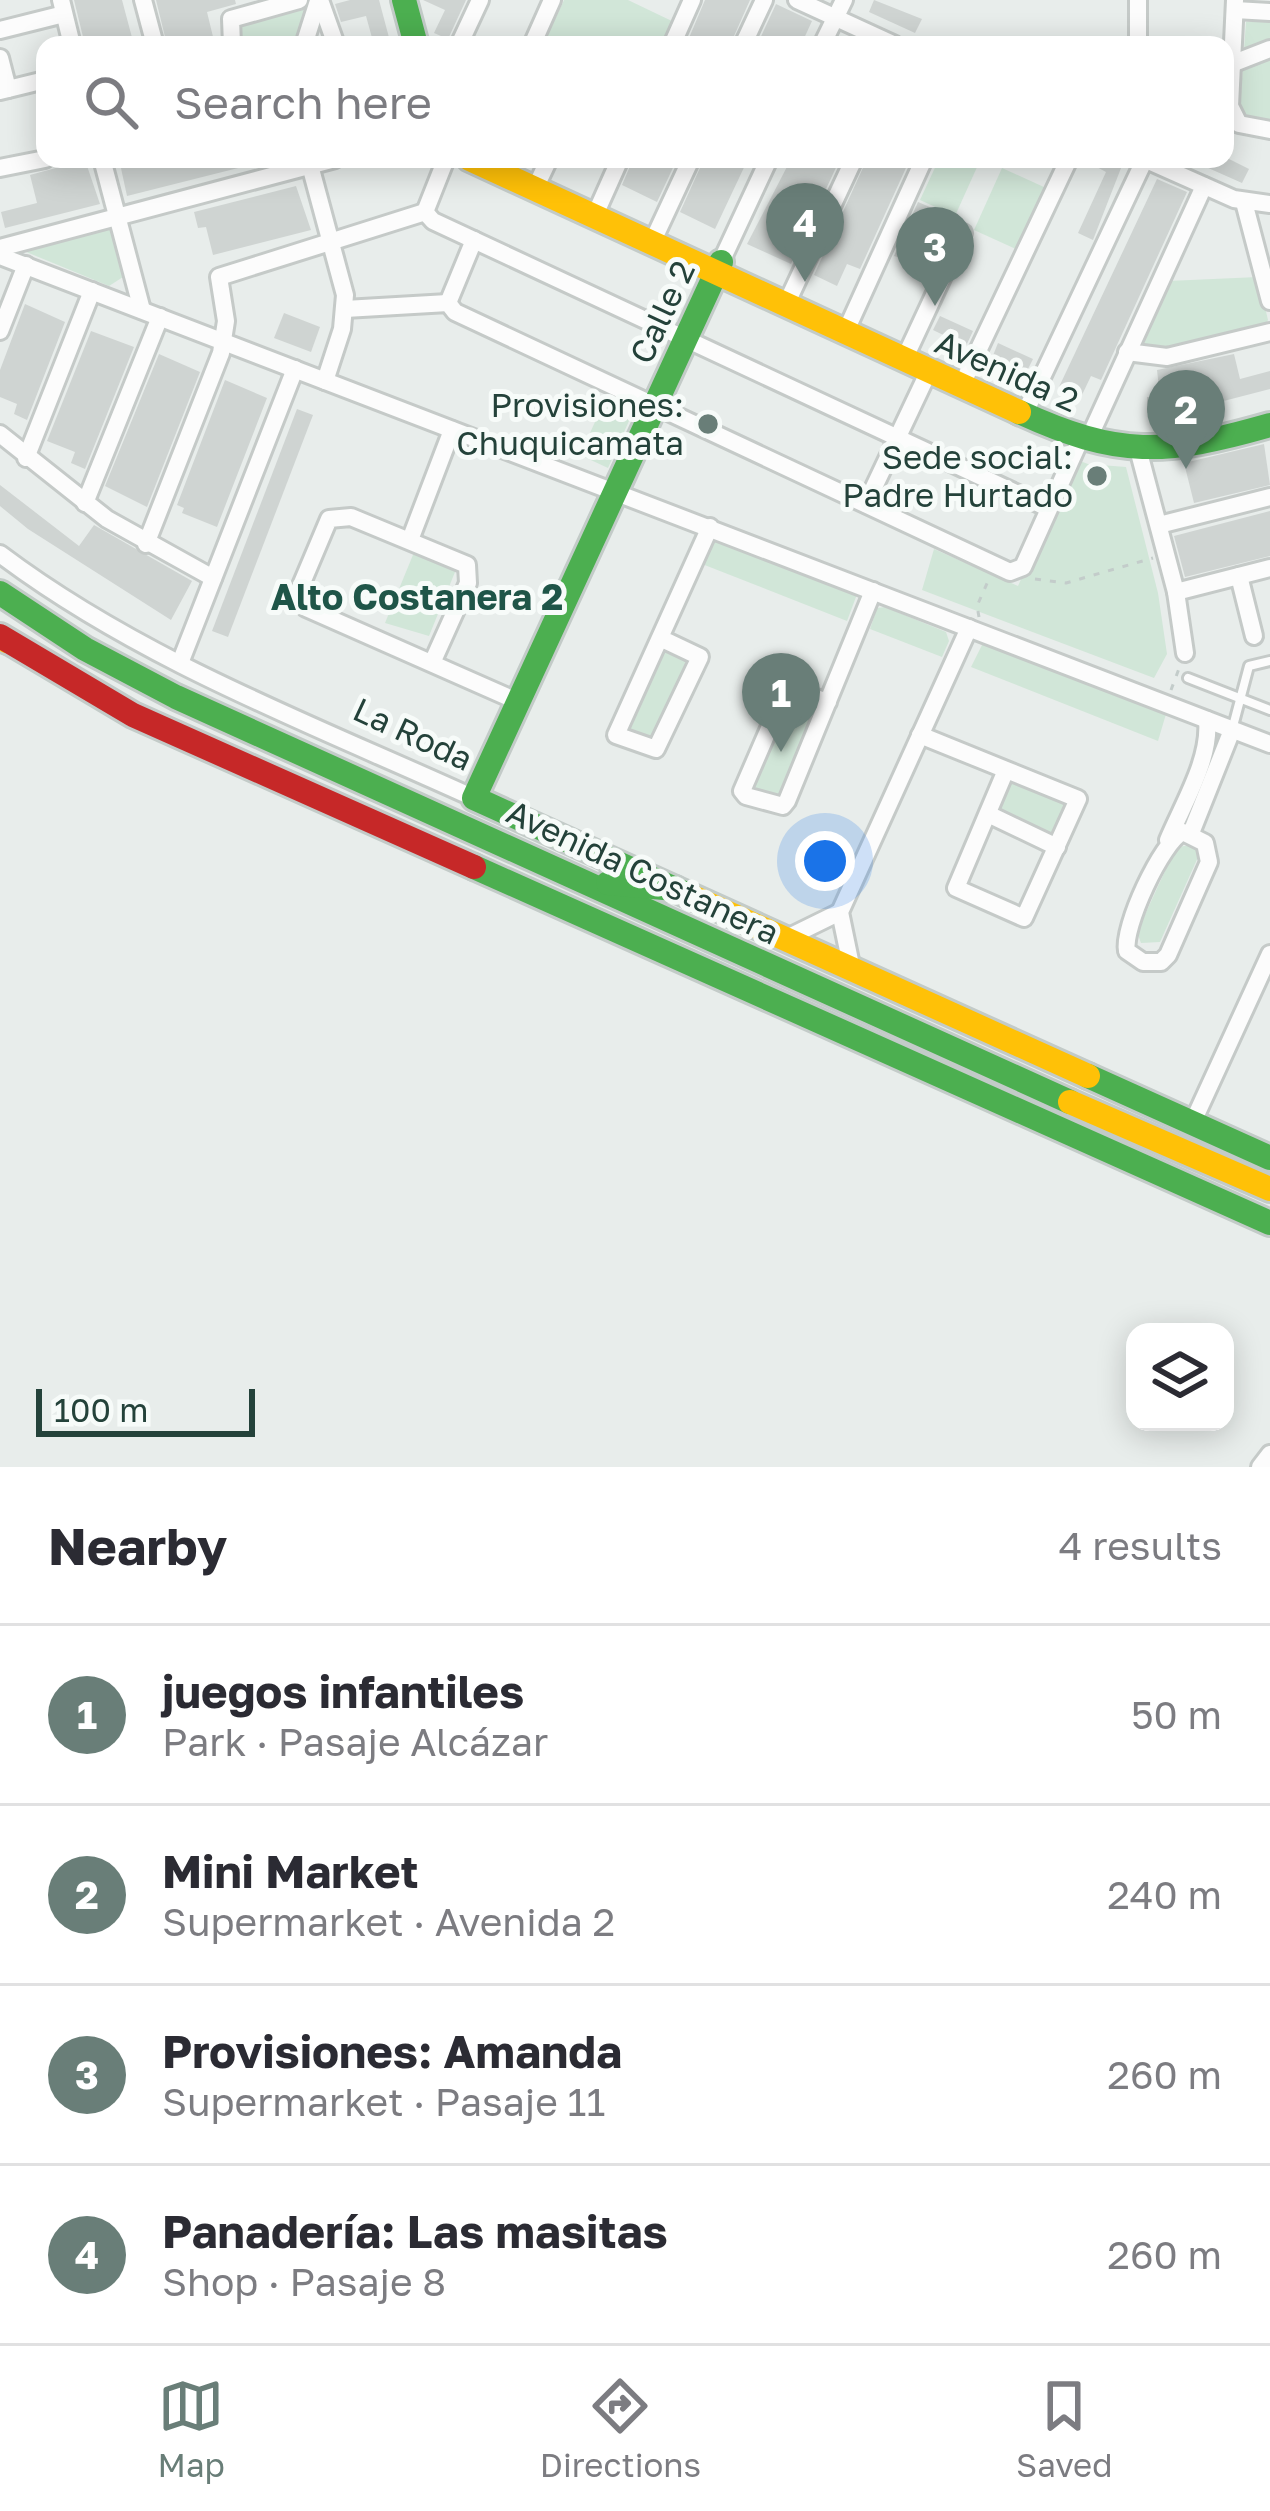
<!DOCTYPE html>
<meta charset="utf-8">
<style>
:root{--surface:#fff;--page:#f7f7f7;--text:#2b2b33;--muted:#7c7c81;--line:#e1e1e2;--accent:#697e78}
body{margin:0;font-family:"Golos Text",sans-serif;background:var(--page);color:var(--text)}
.controls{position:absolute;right:36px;bottom:36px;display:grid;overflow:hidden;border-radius:24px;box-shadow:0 6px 30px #0003}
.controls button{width:108px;height:108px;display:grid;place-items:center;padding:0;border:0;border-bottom:3px solid var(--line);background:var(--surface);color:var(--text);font:60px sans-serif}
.scale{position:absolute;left:36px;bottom:30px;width:219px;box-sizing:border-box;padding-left:12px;border:6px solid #24423a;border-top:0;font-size:33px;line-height:42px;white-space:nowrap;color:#24423a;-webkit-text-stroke:9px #f7fbf9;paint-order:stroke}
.you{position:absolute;left:825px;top:861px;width:42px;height:42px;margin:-30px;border:9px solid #fff;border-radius:50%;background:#1a73e8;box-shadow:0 0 0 18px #1a73e833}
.badge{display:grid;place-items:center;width:78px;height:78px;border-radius:50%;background:var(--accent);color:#fff;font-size:39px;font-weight:700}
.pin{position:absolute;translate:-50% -99px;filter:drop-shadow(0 3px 6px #0008)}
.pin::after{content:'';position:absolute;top:63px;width:42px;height:36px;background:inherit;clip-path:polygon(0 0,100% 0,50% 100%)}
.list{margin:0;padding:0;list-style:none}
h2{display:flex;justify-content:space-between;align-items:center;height:156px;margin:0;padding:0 48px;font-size:51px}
h2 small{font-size:39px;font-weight:400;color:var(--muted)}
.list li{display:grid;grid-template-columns:78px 1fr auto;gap:36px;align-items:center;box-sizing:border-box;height:180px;padding:0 48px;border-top:3px solid var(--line)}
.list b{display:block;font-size:45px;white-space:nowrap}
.list p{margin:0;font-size:39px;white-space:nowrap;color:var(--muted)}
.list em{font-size:39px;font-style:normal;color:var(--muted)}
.icon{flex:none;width:66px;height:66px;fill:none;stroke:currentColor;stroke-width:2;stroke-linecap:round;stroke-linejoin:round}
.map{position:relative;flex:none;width:1270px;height:1467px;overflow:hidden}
.search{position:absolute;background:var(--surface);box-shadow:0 6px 30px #0003;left:36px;right:36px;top:36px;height:132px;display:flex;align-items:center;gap:30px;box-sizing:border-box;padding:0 42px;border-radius:24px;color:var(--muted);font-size:45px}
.sheet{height:876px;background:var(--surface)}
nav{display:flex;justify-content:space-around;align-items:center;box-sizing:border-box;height:168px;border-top:3px solid var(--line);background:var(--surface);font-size:33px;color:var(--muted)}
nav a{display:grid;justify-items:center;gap:6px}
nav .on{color:var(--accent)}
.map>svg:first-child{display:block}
</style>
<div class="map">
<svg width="1270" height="1467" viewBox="0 0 1270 1467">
<rect width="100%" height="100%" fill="#e8edeb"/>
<g fill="#d1e6d8">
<polygon points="564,0 628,0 676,23 666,45 543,45"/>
<polygon points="306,4 297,45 240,45 235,23"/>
<polygon points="1270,21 1270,122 1252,124 1240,106 1246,22"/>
<polygon points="939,159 978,165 955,216 920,200"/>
<polygon points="1002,168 1046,188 1018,250 974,230"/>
<polygon points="109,224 123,277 109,286 19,249"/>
<path d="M1258,277l10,43 -6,9c-26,6 -104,32 -123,16l29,-64z"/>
<polygon points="609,391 637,403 608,468 580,455"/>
<polygon points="1067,456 1088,464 1126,467 1158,593 1167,654 1154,678 922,590 934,549 1018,586 1045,526"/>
<polygon points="715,534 859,589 847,621 702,564"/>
<polygon points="415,550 452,565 455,572 429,636 385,623"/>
<polygon points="885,607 946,632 949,641 942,657 870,629 877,608"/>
<polygon points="983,643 1166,714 1158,741 971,667"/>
<polygon points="664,644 692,657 650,743 623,730"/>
<polygon points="783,705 814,717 779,799 749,786"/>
<polygon points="1011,777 1070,802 1052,845 992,816"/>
<polygon points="1193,845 1199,855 1160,942 1141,943 1137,932 1176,847"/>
</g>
<g fill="#cfd4d2">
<polygon points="74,0 122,0 134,45 85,45"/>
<polygon points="156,0 235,0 236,4 207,12 215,45 167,45"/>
<polygon points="350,0 379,0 391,45 374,45 366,16 341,22 335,4"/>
<polygon points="423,0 466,0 448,39 434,33 445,10"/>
<polygon points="705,0 750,0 730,45 686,45"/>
<polygon points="874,0 922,19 915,33 869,12"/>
<polygon points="776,4 812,21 801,45 757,45"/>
<polygon points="119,159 257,159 258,163 127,196"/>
<polygon points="633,159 677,159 657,202 622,185"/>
<polygon points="704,159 748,159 715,229 680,212"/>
<polygon points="791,159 840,159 791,264 747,244"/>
<polygon points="867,159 910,159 860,269 847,264 837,286 814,275"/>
<polygon points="1082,159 1123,163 1093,240 1078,233 1106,172"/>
<polygon points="1188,159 1229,159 1249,169 1242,183"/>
<polygon points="85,160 100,204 5,228 1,212 37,203 30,175"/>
<polygon points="1157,179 1187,192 1101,380 1091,376 1081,397 1059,387"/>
<polygon points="296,186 311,230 213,255 206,227 198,228 194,212"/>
<polygon points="918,202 958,219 933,268 894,256"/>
<polygon points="25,304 65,322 27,420 14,414 17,404 0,397 0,370"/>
<polygon points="284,313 320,327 311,352 274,338"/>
<polygon points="940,316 973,331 966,346 933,330"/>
<polygon points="91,331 134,347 85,469 71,463 75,452 47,441"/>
<polygon points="998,343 1033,359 1026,373 992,358"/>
<polygon points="159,354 200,372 147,507 105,486"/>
<polygon points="1234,354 1240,379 1270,371 1270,389 1185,411 1147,413 1147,397 1160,397 1157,370"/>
<polygon points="225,380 267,398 217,527 182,513 184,508 177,505"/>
<polygon points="297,409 313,415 228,637 212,631"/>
<polygon points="1264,444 1270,485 1194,503 1184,463"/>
<polygon points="0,485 79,546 94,525 192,581 171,620 28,529 0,506"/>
<polygon points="1270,511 1270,556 1185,577 1174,536"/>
</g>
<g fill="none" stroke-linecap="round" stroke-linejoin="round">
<defs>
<g id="lane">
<polyline points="1188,678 1270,710"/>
<polyline points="1232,730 1249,666 1270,661"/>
</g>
<g id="street">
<polyline points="61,0 72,45"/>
<polyline points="143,0 155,45"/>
<polyline points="320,0 336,45"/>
<polyline points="797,0 895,45"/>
<polyline points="1235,0 1230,106 1239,124 1270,130"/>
<polyline points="1235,10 1270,12"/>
<polyline points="0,30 64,14"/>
<polyline points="232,45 231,19 299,0"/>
<polyline points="304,45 318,1"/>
<polyline points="459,45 480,0"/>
<polyline points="532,45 552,0"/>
<polyline points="672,45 692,0"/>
<polyline points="743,45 764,0"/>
<polyline points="822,45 844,0"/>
<polyline points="1138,45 1138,0"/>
<polyline points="0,58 8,89"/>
<polyline points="1234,63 1270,49"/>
<polyline points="0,91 45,80"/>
<polyline points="102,159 142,310"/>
<polyline points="1144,159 1234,199 1270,204"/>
<polyline points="0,168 45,159"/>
<polyline points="311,169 345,295 342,329 325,381"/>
<polyline points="540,178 549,159"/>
<polyline points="1244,202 1270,301"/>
<polyline points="599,206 620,159"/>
<polyline points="425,212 433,221 1048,508"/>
<polyline points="425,212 446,159"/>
<polyline points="657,232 691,159"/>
<polyline points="0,248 335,159"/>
<polyline points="0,256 1270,744"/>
<polyline points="721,262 769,159"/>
<polyline points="791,294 854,159"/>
<polyline points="448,303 474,240"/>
<polyline points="345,309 448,303 455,312 1010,572 1023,567 1080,440"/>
<polyline points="850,322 924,159"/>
<polyline points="0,331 26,265"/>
<polyline points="909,349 963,233"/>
<polyline points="1127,352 1167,357 1270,332"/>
<polyline points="967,374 1069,159"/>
<polyline points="1024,415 1145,159"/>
<polyline points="1094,427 1204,186"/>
<polyline points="0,434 107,519 213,578"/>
<polyline points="1138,449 1176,592 1185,653"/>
<polyline points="26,458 92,291"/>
<polyline points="85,503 160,317"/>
<polyline points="866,504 928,373"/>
<polyline points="1159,525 1270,497"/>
<polyline points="410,540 452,430"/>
<polyline points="146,544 221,353 226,321 219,277 425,212"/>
<path d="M0,554c142,107 314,171 474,244"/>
<polyline points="1239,576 1254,636"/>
<polyline points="1176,592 1270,568"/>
<polyline points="660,638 700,657 656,749 616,735 710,527"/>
<polyline points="180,663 295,369"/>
<polyline points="432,663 468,583 467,565 351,517 329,519 299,590 306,608 519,702"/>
<polyline points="828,702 792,690 784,694 742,791 746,796 783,806 787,801 873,591"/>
<polyline points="920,735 1078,799 1024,918 956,888 1006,770"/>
<polyline points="988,814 1057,847"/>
<path d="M1183,832l22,11 4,19 -41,93 -7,7h-18l-16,-11c-5,-23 35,-110 56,-119z"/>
<polyline points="1191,833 1232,730"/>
<path d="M1168,840c15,-36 43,-81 39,-120"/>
<polyline points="785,939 840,912"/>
<polyline points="852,970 840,912 969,628"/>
<polyline points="1192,1124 1270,954"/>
<polyline points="1260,1467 1270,1454"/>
</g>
<g id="fast">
<polyline points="404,0 416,45"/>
<path d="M1019,412c100,46 146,43 251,13"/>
<polyline points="0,593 85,649 176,697 1070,1102"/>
<polyline points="474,867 1270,1223"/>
<polyline points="608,883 675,889"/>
<polyline points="686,894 474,798 721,262"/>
<polyline points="1088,1076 1270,1158"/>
</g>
<g id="slow">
<polyline points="470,159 1019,412"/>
<polyline points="0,637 7,641"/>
<polyline points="686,894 1088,1076"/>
<polyline points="1070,1102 1270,1189"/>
</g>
<polyline id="jam" points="0,636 133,715 474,867"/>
</defs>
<use href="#lane" stroke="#c5cac8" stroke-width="14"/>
<use href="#street" stroke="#c5cac8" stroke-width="22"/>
<use href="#fast" stroke="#c3cbc8" stroke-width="30"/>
<use href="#slow" stroke="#c3cbc8" stroke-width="30"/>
<use href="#jam" stroke="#c3cbc8" stroke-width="30"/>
<g stroke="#c3ccca" stroke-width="3" stroke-dasharray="6 9" stroke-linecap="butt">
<polyline points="1035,579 1066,583 1153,558"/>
<polyline points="979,617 977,606 988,581"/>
<polyline points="1171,690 1180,666"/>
</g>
<use href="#lane" stroke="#fcfcfc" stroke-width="8"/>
<use href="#street" stroke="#fcfcfc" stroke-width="16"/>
<use href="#fast" stroke="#4caf50" stroke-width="24"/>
<use href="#slow" stroke="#ffc107" stroke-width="24"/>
<use href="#jam" stroke="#c62828" stroke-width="24"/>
</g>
<g fill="#697e78" stroke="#f7fbf9" stroke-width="4.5">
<circle cx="708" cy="424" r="12"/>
<circle cx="1097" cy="476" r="12"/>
</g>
<g text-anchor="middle" stroke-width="10" stroke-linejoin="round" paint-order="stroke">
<g font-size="33" fill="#24423a" stroke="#f7fbf9">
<text transform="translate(662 312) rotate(-65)" y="12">Calle 2</text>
<text transform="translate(1007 371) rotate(24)" y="12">Avenida 2</text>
<text transform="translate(413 734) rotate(25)" y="12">La Roda</text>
<text transform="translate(643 872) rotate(25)" y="12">Avenida Costanera</text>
</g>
<g font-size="33" fill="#24423a" stroke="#f7fbf9" text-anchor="end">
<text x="684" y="417">Provisiones:<tspan x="684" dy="38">Chuquicamata</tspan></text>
<text x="1073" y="469">Sede social:<tspan x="1073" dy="38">Padre Hurtado</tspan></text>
</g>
<g font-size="36" font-weight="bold" fill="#1f5548" stroke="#f7fbf9">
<text x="417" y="610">Alto Costanera 2</text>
</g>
</g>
</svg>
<div class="controls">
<button><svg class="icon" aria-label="layers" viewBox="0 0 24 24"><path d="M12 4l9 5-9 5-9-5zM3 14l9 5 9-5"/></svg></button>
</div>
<div class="scale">100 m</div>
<div class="you"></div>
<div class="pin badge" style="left:781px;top:752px">1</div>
<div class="pin badge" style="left:1186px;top:469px">2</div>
<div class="pin badge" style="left:935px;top:306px">3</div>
<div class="pin badge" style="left:805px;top:282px">4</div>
<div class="search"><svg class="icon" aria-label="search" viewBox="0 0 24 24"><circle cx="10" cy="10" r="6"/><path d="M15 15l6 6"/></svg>Search here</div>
</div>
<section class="sheet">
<h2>Nearby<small>4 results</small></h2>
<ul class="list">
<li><span class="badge">1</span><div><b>juegos infantiles</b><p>Park · Pasaje Alcázar</p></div><em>50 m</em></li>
<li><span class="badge">2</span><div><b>Mini Market</b><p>Supermarket · Avenida 2</p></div><em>240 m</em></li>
<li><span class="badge">3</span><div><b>Provisiones: Amanda</b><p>Supermarket · Pasaje 11</p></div><em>260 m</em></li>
<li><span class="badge">4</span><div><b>Panadería: Las masitas</b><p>Shop · Pasaje 8</p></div><em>260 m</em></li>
</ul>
</section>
<nav>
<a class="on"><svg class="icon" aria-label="map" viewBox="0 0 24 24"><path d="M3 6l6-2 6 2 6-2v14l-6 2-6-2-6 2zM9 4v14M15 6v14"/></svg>Map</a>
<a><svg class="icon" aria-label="directions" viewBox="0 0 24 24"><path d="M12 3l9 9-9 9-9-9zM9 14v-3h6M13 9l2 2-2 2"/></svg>Directions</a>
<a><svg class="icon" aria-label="saved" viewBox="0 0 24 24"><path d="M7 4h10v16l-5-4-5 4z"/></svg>Saved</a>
</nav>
